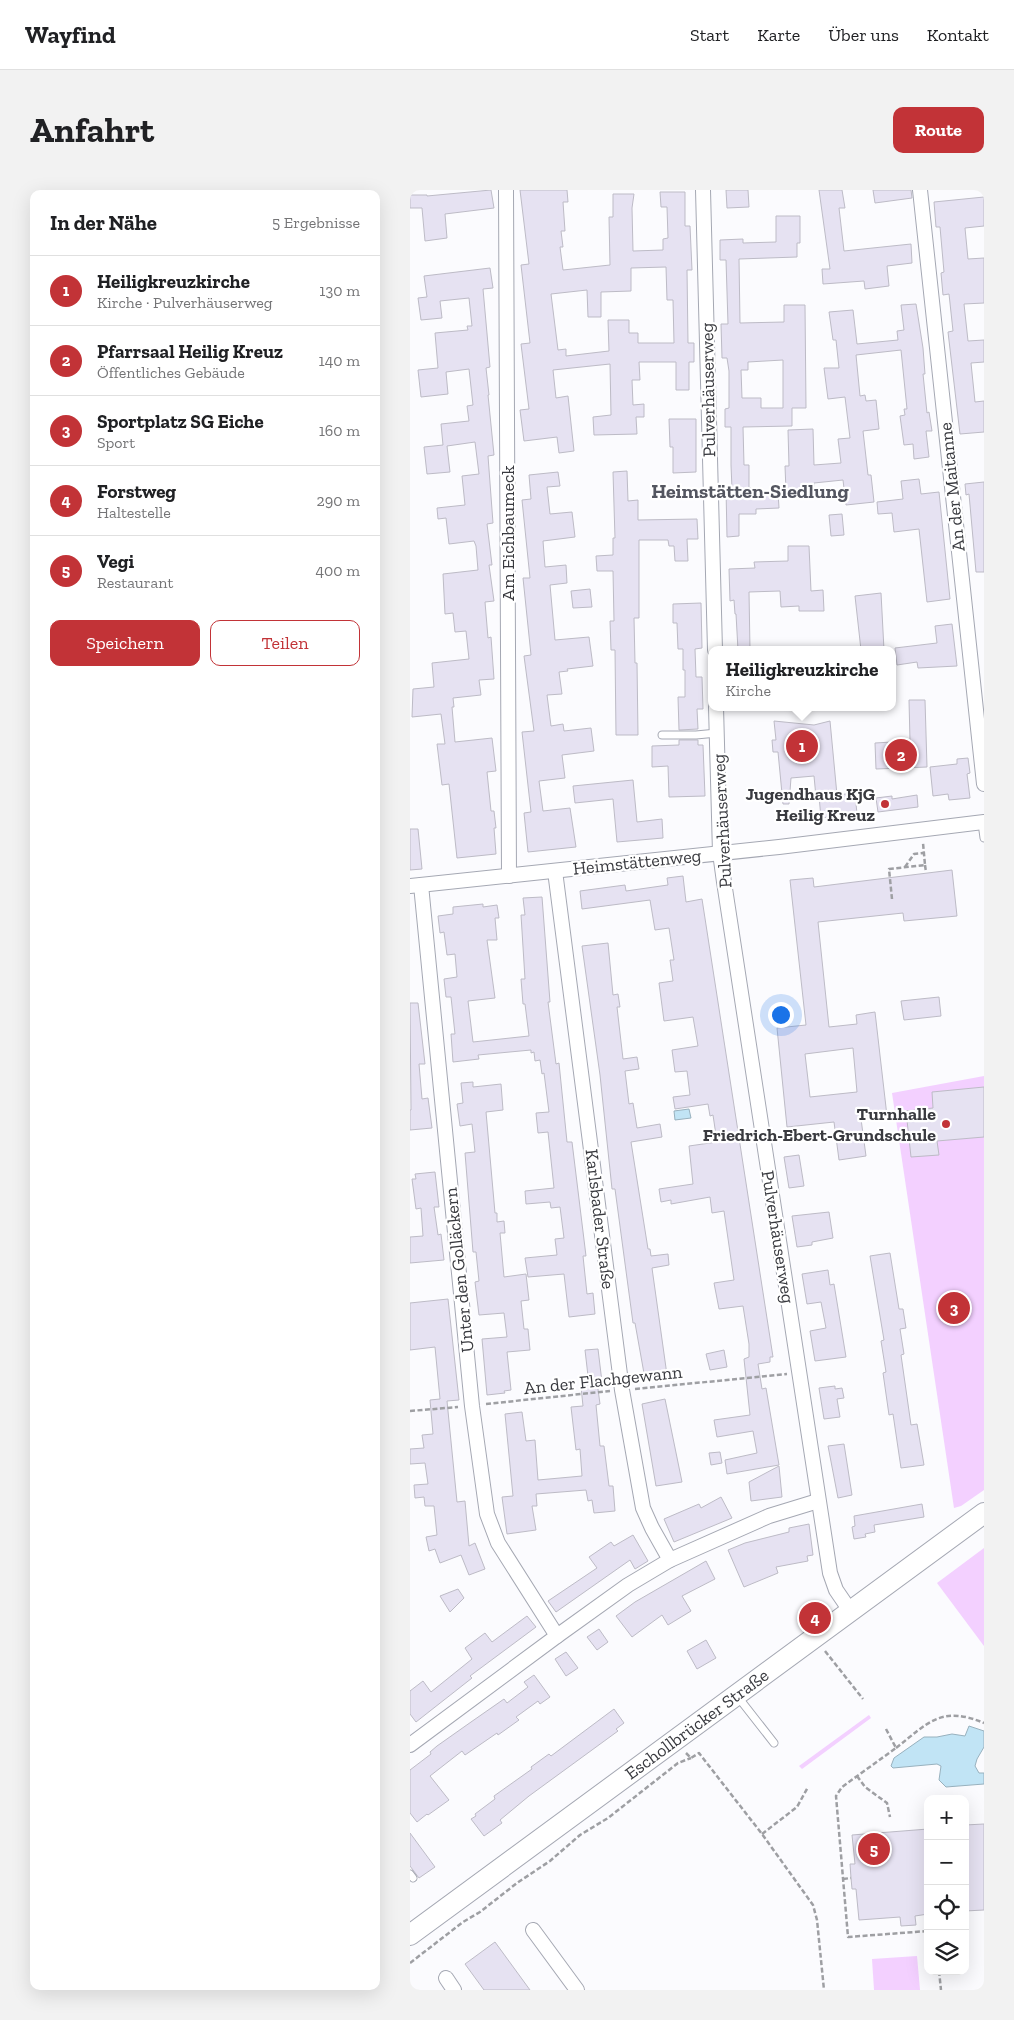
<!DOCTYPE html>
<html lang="de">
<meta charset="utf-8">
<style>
:root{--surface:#fff;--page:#f2f2f2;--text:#202124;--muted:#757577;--line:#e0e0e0;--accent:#c23337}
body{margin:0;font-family:"Zilla Slab",serif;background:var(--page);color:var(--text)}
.controls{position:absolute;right:15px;bottom:15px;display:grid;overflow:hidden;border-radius:10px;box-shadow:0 5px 20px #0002}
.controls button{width:45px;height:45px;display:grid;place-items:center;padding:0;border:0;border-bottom:1px solid var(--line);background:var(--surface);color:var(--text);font:25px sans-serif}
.you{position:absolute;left:370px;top:824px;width:18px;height:18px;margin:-12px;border:4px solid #fff;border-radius:50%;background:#1a73e8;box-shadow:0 0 0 8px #1a73e833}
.badge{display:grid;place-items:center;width:32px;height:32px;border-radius:50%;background:var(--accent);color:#fff;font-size:16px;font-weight:700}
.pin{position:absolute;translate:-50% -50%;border:2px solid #fff;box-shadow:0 1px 5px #0006}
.popup{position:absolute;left:298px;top:456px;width:188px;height:65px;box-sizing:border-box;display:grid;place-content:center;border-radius:10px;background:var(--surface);filter:drop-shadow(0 1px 4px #0005);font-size:16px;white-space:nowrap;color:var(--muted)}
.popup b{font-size:19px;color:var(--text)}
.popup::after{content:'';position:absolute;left:50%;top:100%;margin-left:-10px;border:10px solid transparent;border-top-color:var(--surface)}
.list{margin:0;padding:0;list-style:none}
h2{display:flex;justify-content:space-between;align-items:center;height:65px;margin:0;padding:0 20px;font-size:21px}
h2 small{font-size:16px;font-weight:400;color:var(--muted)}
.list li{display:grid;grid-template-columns:32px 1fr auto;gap:15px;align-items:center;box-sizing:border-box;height:70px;padding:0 20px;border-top:1px solid var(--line)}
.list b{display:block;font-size:19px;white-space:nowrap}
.list p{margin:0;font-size:16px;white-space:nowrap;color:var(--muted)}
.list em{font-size:16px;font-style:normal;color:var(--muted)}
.actions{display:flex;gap:10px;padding:15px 20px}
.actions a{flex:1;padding:11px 0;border:1px solid var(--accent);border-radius:10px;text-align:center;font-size:18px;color:var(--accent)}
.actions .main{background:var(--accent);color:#fff}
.icon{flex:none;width:28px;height:28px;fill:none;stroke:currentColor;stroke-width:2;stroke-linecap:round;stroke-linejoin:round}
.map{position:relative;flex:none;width:574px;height:1800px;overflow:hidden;border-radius:10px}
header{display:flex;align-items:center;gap:30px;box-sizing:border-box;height:70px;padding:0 25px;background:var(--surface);border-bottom:1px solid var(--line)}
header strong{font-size:24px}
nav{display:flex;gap:28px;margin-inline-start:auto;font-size:18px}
.intro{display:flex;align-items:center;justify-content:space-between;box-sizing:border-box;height:120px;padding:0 30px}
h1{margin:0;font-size:35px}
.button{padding:12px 22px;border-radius:10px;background:var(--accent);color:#fff;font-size:18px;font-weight:700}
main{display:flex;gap:30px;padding:0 30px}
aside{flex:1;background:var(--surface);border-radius:10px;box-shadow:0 5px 20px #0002}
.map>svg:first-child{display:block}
</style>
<header>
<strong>Wayfind</strong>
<nav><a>Start</a><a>Karte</a><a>Über uns</a><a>Kontakt</a></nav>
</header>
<div class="intro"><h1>Anfahrt</h1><a class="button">Route</a></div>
<main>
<aside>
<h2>In der Nähe<small>5 Ergebnisse</small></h2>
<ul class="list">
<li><span class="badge">1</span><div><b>Heiligkreuzkirche</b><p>Kirche · Pulverhäuserweg</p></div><em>130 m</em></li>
<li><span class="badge">2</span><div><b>Pfarrsaal Heilig Kreuz</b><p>Öffentliches Gebäude</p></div><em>140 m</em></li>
<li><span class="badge">3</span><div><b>Sportplatz SG Eiche</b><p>Sport</p></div><em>160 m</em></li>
<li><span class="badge">4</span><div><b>Forstweg</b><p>Haltestelle</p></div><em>290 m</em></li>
<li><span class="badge">5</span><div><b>Vegi</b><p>Restaurant</p></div><em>400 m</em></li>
</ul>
<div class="actions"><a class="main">Speichern</a><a>Teilen</a></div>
</aside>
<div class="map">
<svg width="574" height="1800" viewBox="0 0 574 1800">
<rect width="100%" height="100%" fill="#fbfbfe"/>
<g fill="#f3d0ff">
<polygon points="574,886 574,1300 551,1316 544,1318 482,903"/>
<polygon points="574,1358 574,1456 527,1393"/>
<polygon points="459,1525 461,1528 392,1579 389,1576"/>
<polygon points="507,1766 510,1800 464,1800 462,1769"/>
</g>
<g fill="#c1e4f5" stroke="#98b1be">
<polygon points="279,919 281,928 265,930 264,921"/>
<polygon points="559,1536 574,1541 574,1557 567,1569 565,1576 569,1583 574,1583 574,1594 536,1597 529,1590 531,1576 527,1574 483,1578 481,1576 484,1568 514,1547 527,1547 542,1544 555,1546"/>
</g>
<g fill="#e6e2f2" stroke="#bdbbc6" fill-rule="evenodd">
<polygon points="81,0 84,18 35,24 37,48 15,51 12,18 0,18 0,5 17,5 17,6"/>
<path d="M110,0h47l1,12h-5l2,29h-4l2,16h-3l3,23 47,-5 -1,-48h4v-23h21l-2,14 1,43 30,-1v-11l5,-1 -1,-31h-6l-1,-15h25v34h5l2,44h-5l1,73h6v19h-5v28h-13v-28h-37l1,18h-8l1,25 11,-1v13h-8l1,17 -43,1 -1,-18 18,-2 -1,-51 -57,6 3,28 12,-2 6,55 -15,2 -2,-16 -33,4 -4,-31 9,-1 -8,-65 9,-1 -9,-78 8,-1zM256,77l1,33h6l1,43h-36v-10h-9v-13h-21l1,31 -43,5v-7l-8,1 -7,-56 36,-4 1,27h13v-25l30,-1v-23z"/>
<polygon points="316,0 338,0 339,17 317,18"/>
<polygon points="409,0 432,0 435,18 429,18 434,61 501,54 502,73 477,76 479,96 455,99 454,91 413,94 412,79 420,79"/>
<polygon points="463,0 501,0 502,8 465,13"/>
<polygon points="574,7 574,36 555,38 558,69 574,68 574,113 554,114 558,151 574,150 574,172 561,173 565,212 574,211 574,242 550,244 538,142 543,141 539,104 533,105 531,83 534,82 530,37 526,37 524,12"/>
<path d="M366,26h24v27h-3v14l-58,2 1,64 44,-1v-17h21l1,103h-14v18l-49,1 1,38h5v23h4l1,4h24l1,16 -23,1v5h-17v22l-12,1 -1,-48h6l-1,-24v-38h-6v-18l4,-1v-37l-2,-13h-5l-1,-34h7l-2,-64h-6v-20l23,-1v4l33,-1zM373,170v48h-22v-10h-19l-1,-28h7v-8z"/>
<polygon points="80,78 83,98 73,99 80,177 76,178 79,205 78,205 84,265 78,266 83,333 77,334 82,375 79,375 84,411 75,412 78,448 81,447 84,489 69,490 71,505 43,508 44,517 42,517 45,552 82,548 86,581 77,582 81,621 84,621 86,638 84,638 86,664 47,668 39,594 32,595 27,554 35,554 31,524 2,527 3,499 24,497 22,473 59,469 56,441 45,442 43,423 35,424 33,384 68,380 66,356 64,351 39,354 36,328 28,329 27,318 55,315 52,286 69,284 65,252 37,256 40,282 17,284 14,257 33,255 31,234 59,231 57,216 63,215 59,179 36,182 38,204 11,207 8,180 28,178 25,143 58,140 57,136 62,136 59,108 30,111 32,128 11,130 8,108 17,107 14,86"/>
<polygon points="506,114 513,158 515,184 513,184 517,223 519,222 522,241 516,241 519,267 504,269 503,254 494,255 490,226 495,225 494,219 497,219 491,160 446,165 450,206 455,205 456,211 466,210 469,239 453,241 458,285 461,285 464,312 436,315 433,290 404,293 404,300 376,301 375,276 379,276 378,240 403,239 404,275 431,273 428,249 440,248 435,207 418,209 414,178 429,178 426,150 423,150 419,122 443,120 447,154 488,150 487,141 494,140 491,115"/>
<polygon points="259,229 286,229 286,282 263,283 263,257 260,257"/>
<polygon points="217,281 218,311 228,310 228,330 287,329 288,349 277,349 278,371 265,371 264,356 259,356 258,350 229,350 229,428 224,428 225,473 227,473 228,545 206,545 205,460 201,460 200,431 204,431 203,381 187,381 186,366 203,365 203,348 205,348 203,282"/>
<polygon points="148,282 150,296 137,297 140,324 162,322 165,347 133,351 135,377 156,375 157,393 140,395 145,450 179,447 183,476 157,479 158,481 149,482 152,504 137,505 141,536 153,534 154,541 181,538 184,561 152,565 155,588 129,591 133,621 160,618 166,657 118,662 114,623 121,622 112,542 124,541 114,466 121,465 113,388 120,388 112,310 121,309 119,285"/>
<polygon points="509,289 511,304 529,302 540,409 517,412 509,339 484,342 482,323 468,324 467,312 493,309 491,291"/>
<polygon points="574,292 574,382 566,382 559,304 556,305 555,294"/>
<polygon points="432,324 434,345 421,346 419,325"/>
<polygon points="378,356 399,356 401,401 413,400 414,421 389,421 389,416 371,417 370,401 339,402 340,460 328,460 326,424 325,424 324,410 320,411 319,379 345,378 344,372 378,371"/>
<polygon points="180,399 182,417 163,418 161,401"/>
<polygon points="471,403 474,460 451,460 445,406"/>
<polygon points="291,413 292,458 285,459 286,487 292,487 293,519 287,519 288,539 269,540 268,507 275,507 275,480 273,480 273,459 268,459 267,433 263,433 263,414"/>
<polygon points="542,434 547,476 508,478 507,472 487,475 485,458 527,453 525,436"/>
<polygon points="499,510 515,510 517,577 466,579 465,553 500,551"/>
<polygon points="364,531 404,535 420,531 427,605 445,603 447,624 411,628 409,606 406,607 404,586 381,588 379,614 373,614 368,562 363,562 362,550 366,550"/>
<polygon points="269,550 288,550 288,555 293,555 295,606 259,607 258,576 242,577 242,556 269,555"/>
<polygon points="558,568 560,583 557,584 560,608 539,610 538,604 523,606 520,577 547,574 547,569"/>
<polygon points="223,590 227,632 252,629 253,648 207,652 203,609 165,613 163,596"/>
<polygon points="507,605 508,617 468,622 466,608 482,606 482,609"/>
<polygon points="0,639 8,639 12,679 0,680"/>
<path d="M542,680l5,46 -53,5 -1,-8 -85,9 11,105 28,-3 -1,-9 19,-3 12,104 -26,3 5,37 -27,4 -5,-38 -47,5 -10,-99 29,-3 -16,-145 23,-2 1,9zM443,858l4,44 -47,5 -5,-43z"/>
<polygon points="273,686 276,712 292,709 363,1167 360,1167 360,1172 348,1174 352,1199 356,1198 369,1275 317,1284 315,1270 347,1263 343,1241 307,1247 304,1230 340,1225 334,1169 339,1167 339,1154 333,1116 309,1119 304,1093 324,1090 314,1021 302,1023 300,1007 261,1014 261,1010 251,1012 249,999 283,994 279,956 307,952 303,925 300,926 298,914 265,919 263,907 280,905 277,881 265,882 262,860 288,856 283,827 254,831 249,793 263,791 260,770 264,770 259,738 245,740 240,710 172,719 170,701 215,695 216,701 258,695 257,688"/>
<polygon points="132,707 140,812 138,812 146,874 149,873 157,952 162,952 176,1066 173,1066 177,1104 183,1103 185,1124 159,1127 154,1084 118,1087 115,1068 147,1065 145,1049 154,1048 150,1017 141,1018 140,1012 116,1014 115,1001 144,998 138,942 128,943 126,923 139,922 134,883 132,884 130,870 125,871 124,862 121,863 121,860 68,865 69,869 43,872 41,844 45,844 41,807 36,807 34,789 47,787 45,764 37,765 34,742 30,743 28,726 43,724 43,717 73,714 73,717 87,715 89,728 85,728 87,750 77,750 85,808 58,811 63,852 119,846 115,814 113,814 111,789 115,789 111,725 115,725 113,708"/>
<polygon points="198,753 203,805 208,804 210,817 207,817 213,869 227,867 229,879 215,881 219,914 223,913 227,938 250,934 252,947 221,952 238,1059 240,1059 241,1066 258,1064 259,1075 242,1078 257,1185 235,1189 225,1133 223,1133 205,999 202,999 190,885 172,756"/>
<polygon points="529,807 531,826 494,830 491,811"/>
<polygon points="0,813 8,813 15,874 9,874 12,909 18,908 22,938 0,940 0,920 1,920"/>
<polygon points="63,892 63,897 91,894 93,920 76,922 85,1023 87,1023 87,1032 94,1031 95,1043 90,1043 94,1087 116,1084 119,1110 111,1111 114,1139 118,1139 120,1160 97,1162 101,1200 94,1201 95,1203 77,1205 72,1149 97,1147 94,1123 69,1125 65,1092 69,1091 66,1062 63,1062 55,963 65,962 62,934 50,936 47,914 53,913 51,893"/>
<polygon points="574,897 574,947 527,951 529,965 501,967 496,921 523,918 522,902"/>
<polygon points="389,965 394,996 379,998 374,967"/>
<polygon points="25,982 29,1017 24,1017 28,1045 31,1044 34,1070 0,1073 0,1047 13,1046 11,1018 6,1019 2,989 6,989 5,984"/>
<polygon points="419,1022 423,1048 402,1052 402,1055 387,1057 382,1026"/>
<polygon points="480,1063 489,1119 493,1119 496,1138 490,1139 494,1164 491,1165 501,1235 507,1234 514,1275 491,1278 483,1224 479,1225 473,1183 476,1182 471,1151 474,1150 460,1066"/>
<polygon points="418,1080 420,1095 424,1094 436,1167 405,1171 400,1141 416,1138 411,1112 397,1114 392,1084"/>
<polygon points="38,1109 49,1210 37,1211 47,1312 55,1311 59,1356 65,1353 75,1379 59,1385 51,1365 30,1373 25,1359 19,1361 16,1347 27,1345 24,1316 15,1316 14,1307 5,1308 4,1295 18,1294 15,1273 0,1274 0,1259 14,1258 12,1245 23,1244 20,1210 30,1209 25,1157 0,1160 0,1113"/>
<polygon points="188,1159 192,1192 187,1192 190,1214 186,1215 190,1256 194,1256 199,1296 203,1296 205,1321 184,1323 182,1310 178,1311 176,1300 126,1304 127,1316 122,1316 126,1340 97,1344 92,1307 103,1306 95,1224 112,1222 116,1251 125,1250 128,1290 172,1286 170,1259 166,1260 161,1217 173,1216 170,1187 178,1186 175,1160"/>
<polygon points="314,1160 317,1177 300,1180 296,1164"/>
<polygon points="425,1196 425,1199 432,1198 434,1208 427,1209 430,1227 414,1229 409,1198"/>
<polygon points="255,1209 272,1292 246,1296 232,1214"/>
<polygon points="434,1254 442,1305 428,1308 418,1256"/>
<polygon points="310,1262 312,1273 301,1275 299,1263"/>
<polygon points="369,1276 372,1307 341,1311 339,1292"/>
<polygon points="311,1307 322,1328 264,1352 254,1329 289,1314 291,1318"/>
<polygon points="512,1314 514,1327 464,1335 465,1342 455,1344 456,1347 444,1349 442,1337 445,1336 444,1326"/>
<polygon points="399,1334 403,1365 397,1366 398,1371 366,1377 368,1383 334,1397 318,1360 335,1353 379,1342 379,1338"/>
<polygon points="223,1345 238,1371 225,1379 220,1370 146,1422 138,1411 187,1378 179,1367 201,1352 204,1356"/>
<polygon points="296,1371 305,1389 272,1406 281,1421 258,1435 252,1425 222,1447 206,1426 225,1412"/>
<polygon points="48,1399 54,1408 40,1422 30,1406"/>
<polygon points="117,1426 126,1437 60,1486 62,1488 6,1532 0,1524 0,1501 13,1491 21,1502 62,1469 55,1458 75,1443 82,1452"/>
<polygon points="189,1439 198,1452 187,1460 177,1447"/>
<polygon points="296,1450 306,1468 287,1479 277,1461"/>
<polygon points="156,1462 168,1478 156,1486 145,1469"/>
<polygon points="124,1485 140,1507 130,1514 128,1511 106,1527 109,1530 88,1545 87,1543 55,1565 52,1561 20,1586 39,1610 18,1625 17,1624 7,1632 0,1623 0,1580 21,1564 20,1562 27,1556 61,1532 94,1509 97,1513 118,1497 114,1492"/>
<polygon points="204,1519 214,1533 206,1539 208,1541 119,1606 90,1630 92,1633 74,1646 61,1629 66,1626 65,1624 85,1609 84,1606 122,1579 121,1577 139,1564 141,1566"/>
<polygon points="574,1634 574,1720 555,1721 555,1635"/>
<polygon points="518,1639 518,1724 505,1726 506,1735 491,1736 490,1727 449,1730 446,1699 442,1699 441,1688 440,1674 445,1674 442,1645"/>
<polygon points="0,1643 25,1677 9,1688 0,1676"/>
<polygon points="85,1752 120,1800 74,1800 55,1774"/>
</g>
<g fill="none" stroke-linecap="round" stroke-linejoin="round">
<defs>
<g id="service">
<polyline points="252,545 286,545 307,543"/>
<polyline points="572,633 574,648"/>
<polyline points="328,1507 364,1553"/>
<polyline points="0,1684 3,1688"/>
</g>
<g id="minor">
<polyline points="96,0 99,686"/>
<polyline points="293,0 305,460"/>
<polyline points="510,0 574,594"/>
<polyline points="306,517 310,663 314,692 420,1383 426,1400 441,1422"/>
<polyline points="145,681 212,1200 233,1318 242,1338 260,1370"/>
<polyline points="11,695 62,1216 77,1324 88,1353 147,1446"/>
<polyline points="0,696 369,657 574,632"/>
<polyline points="0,1555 147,1446 218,1395 260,1370 359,1326 408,1311"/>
<polyline points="123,1740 167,1800"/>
<polyline points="36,1788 44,1800"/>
</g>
<g id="secondary">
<path id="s1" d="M0,1745l574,-422"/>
</g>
</defs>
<use href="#service" stroke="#a5a8b3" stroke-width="9"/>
<use href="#minor" stroke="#a5a8b3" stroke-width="16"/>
<use href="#secondary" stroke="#a5a8b3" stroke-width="22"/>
<g stroke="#9e9fa3" stroke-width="2.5" stroke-dasharray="5 2.5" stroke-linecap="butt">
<polyline points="515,675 516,682"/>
<polyline points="495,677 504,664 514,663"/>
<polyline points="482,709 479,679 515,675 513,653"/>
<polyline points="225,1199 377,1184"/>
<polyline points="76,1214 200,1201"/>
<polyline points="0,1221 48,1217"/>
<polyline points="415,1461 453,1509"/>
<polyline points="476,1539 486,1558 432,1597 426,1606 438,1747 518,1741"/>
<path d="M486,1558c32,-25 45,-43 88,-25"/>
<polyline points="276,1563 281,1568 289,1563 352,1644 403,1715 407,1730 414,1800"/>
<polyline points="447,1586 455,1597 477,1613 480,1627"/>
<polyline points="352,1644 387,1617 398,1597"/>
<polyline points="433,1689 441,1688"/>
<polyline points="0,1773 53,1732 70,1722 107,1693 140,1671 170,1645 198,1628 268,1573 281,1568"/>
<polyline points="529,1781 531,1800"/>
</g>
<use href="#service" stroke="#fff" stroke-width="7"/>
<use href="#minor" stroke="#fff" stroke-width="14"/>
<use href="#secondary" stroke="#fff" stroke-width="20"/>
</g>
<g fill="#c23337" stroke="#fff" stroke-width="2">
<circle cx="475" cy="614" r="5"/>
<circle cx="536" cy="934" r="5"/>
</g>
<g text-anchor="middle" stroke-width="4.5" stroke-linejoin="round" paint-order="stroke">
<g font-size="18" fill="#393a3f" stroke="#fff">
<text transform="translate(298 200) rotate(-91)" y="6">Pulverhäuserweg</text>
<text transform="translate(542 297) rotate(-96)" y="6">An der Maitanne</text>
<text transform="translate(98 343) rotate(-90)" y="6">Am Eichbaumeck</text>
<text transform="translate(312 631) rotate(-93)" y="6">Pulverhäuserweg</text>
<text transform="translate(227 672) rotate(-6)" y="6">Heimstättenweg</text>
<text transform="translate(190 1029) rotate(83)" y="6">Karlsbader Straße</text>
<text transform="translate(368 1047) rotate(81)" y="6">Pulverhäuserweg</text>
<text transform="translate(49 1080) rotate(-96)" y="6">Unter den Golläckern</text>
<text transform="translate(193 1190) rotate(-6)" y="6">An der Flachgewann</text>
<text dy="6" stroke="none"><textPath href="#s1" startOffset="356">Eschollbrücker Straße</textPath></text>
</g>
<g font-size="18" font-weight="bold" fill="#393a3f" stroke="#fff" text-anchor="end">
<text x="465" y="610">Jugendhaus KjG<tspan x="465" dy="21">Heilig Kreuz</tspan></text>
<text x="526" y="930">Turnhalle<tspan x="526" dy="21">Friedrich-Ebert-Grundschule</tspan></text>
</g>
<g font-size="20" font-weight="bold" fill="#545660" stroke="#fff">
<text x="340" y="308">Heimstätten-Siedlung</text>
</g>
</g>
</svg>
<div class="controls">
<button>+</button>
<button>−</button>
<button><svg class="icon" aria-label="locate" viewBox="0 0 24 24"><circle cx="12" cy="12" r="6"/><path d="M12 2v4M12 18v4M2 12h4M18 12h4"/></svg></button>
<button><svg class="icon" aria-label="layers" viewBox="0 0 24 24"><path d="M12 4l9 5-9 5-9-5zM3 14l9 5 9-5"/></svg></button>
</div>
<div class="you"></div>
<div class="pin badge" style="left:392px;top:556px">1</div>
<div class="popup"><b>Heiligkreuzkirche</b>Kirche</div>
<div class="pin badge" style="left:491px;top:565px">2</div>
<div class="pin badge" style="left:544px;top:1118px">3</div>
<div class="pin badge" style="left:405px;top:1428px">4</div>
<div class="pin badge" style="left:464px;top:1659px">5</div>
</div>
</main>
